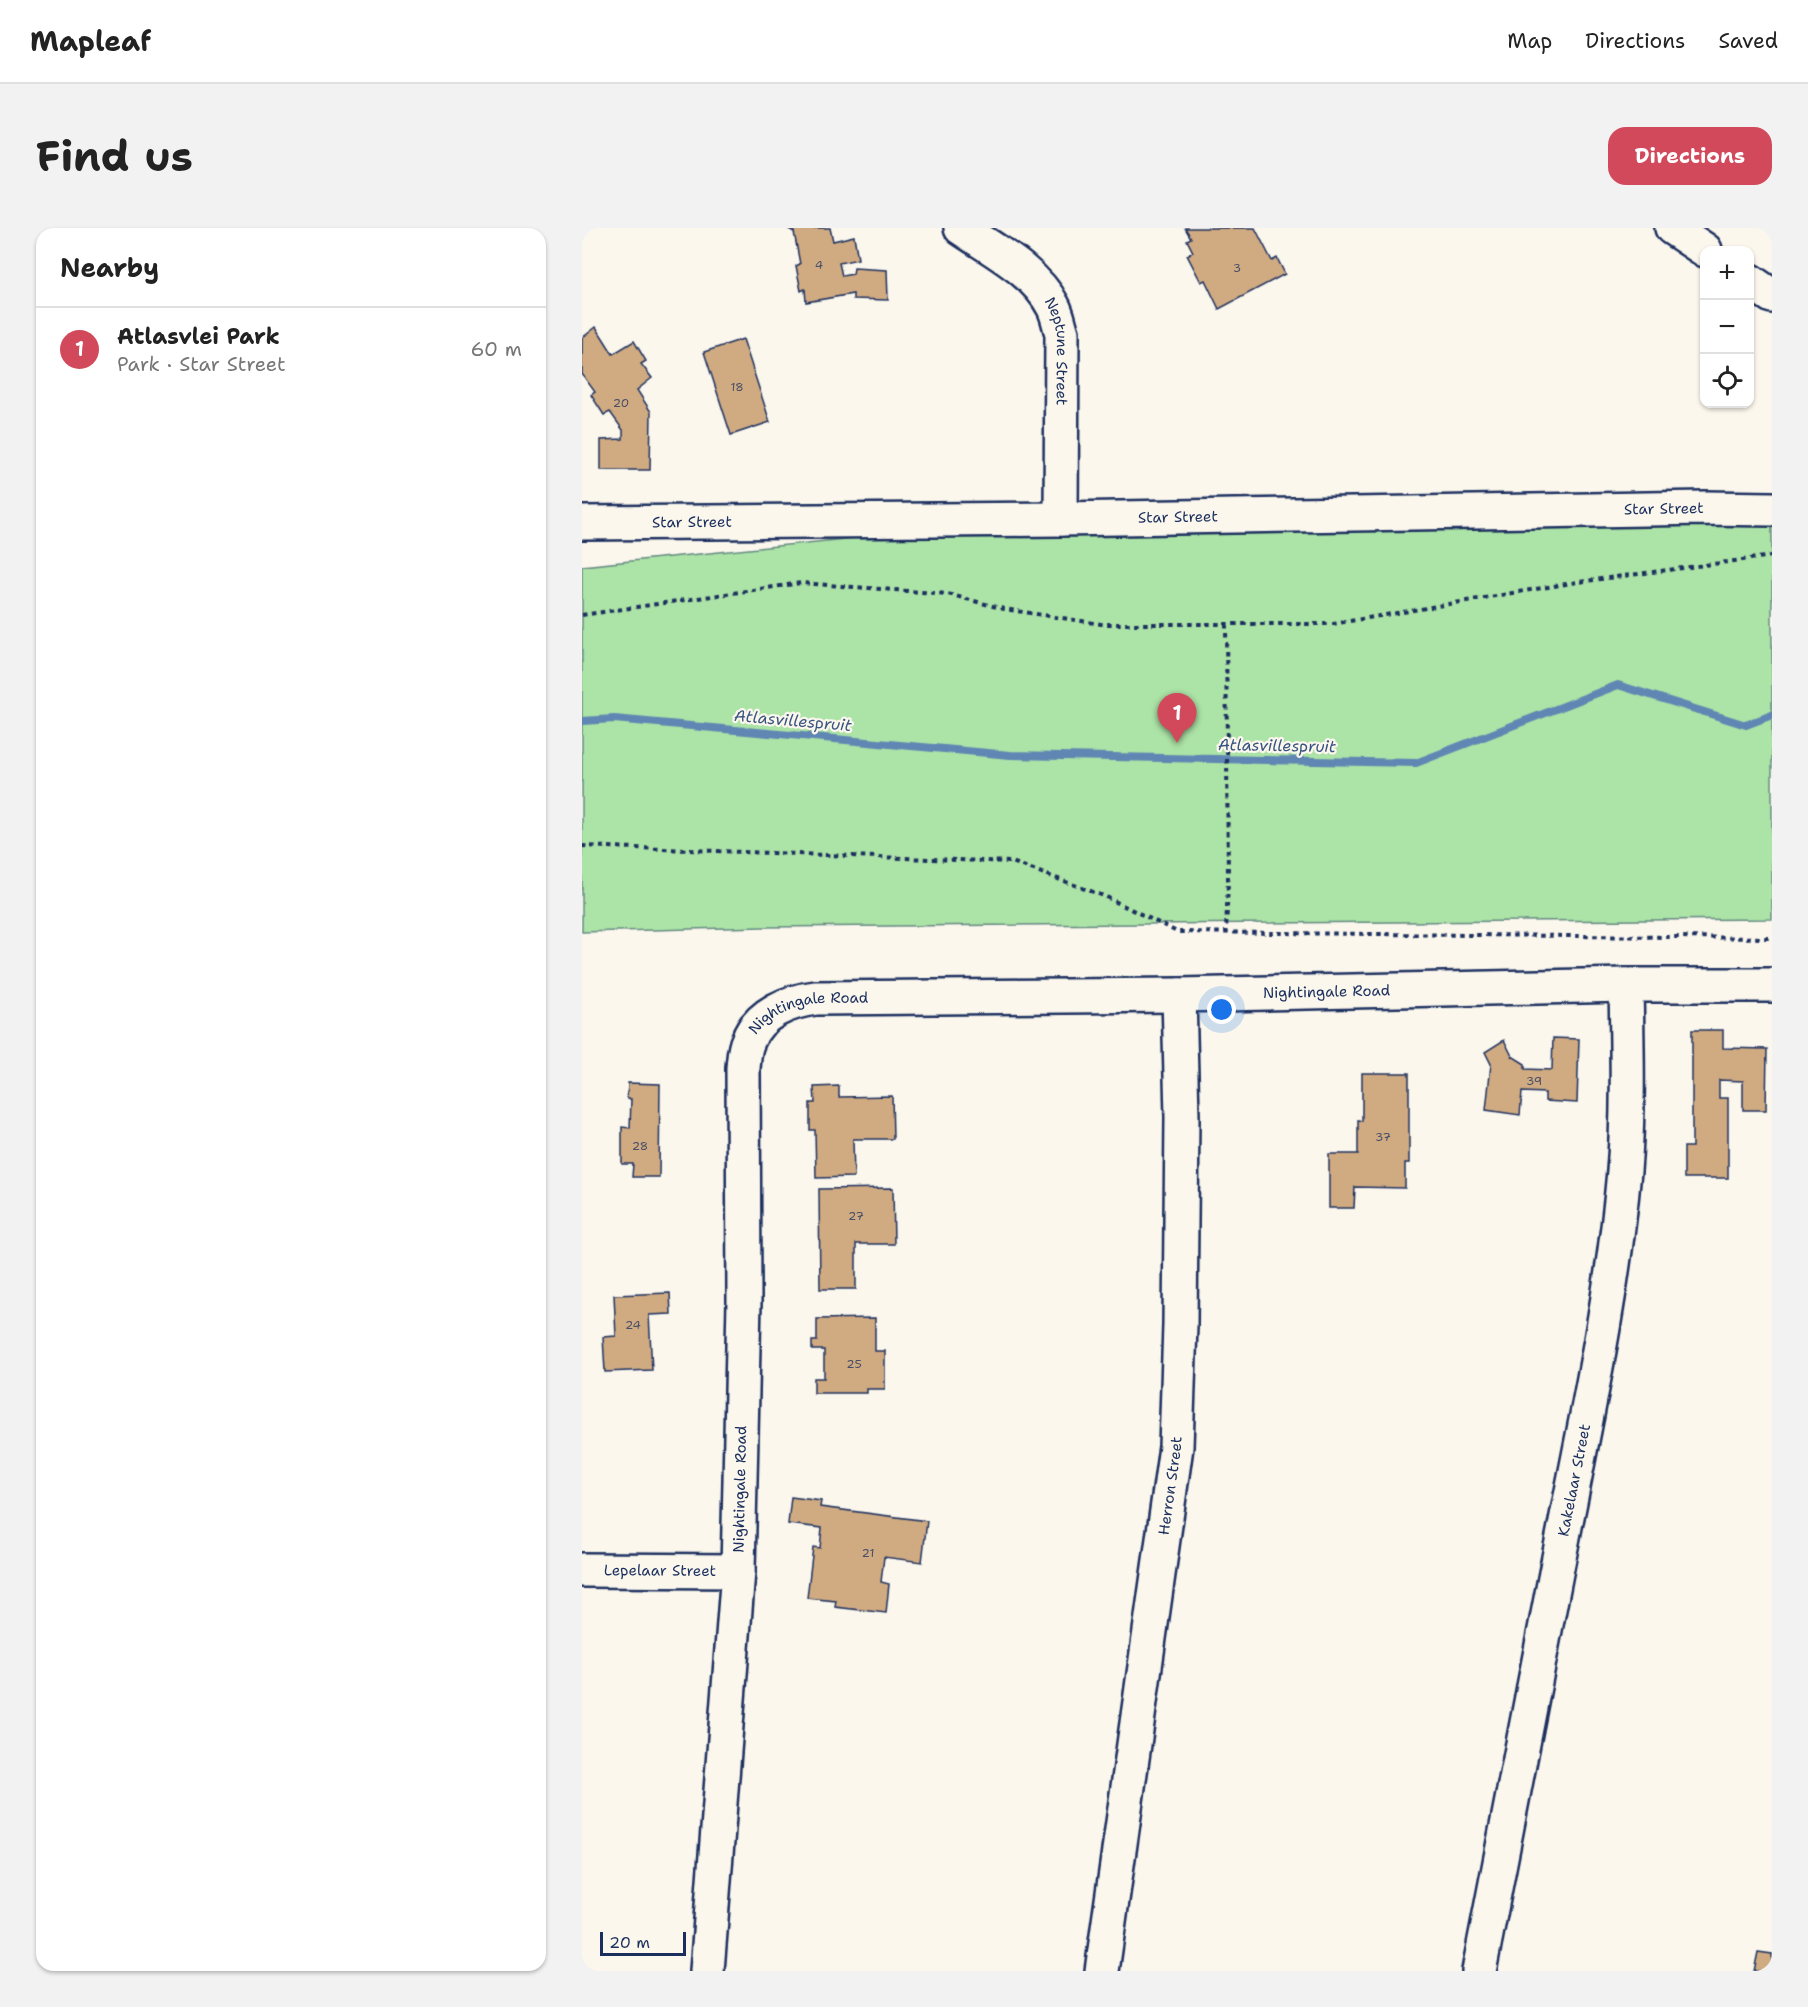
<!DOCTYPE html>
<meta charset="utf-8">
<style>
:root{--surface:#fff;--page:#f2f2f2;--text:#222;--muted:#767676;--line:#e0e0e0;--accent:#d1495b}
body{margin:0;font-family:"Shantell Sans",sans-serif;background:var(--page);color:var(--text)}
.controls{position:absolute;right:18px;top:18px;display:grid;overflow:hidden;border-radius:12px;box-shadow:0 2px 4px #0004}
.controls button{width:54px;height:54px;display:grid;place-items:center;padding:0;border:0;border-bottom:2px solid var(--line);background:var(--surface);color:var(--text);font:30px sans-serif}
.scale{position:absolute;left:18px;bottom:15px;width:86px;box-sizing:border-box;padding-left:6px;border:3px solid #1b2f5e;border-top:0;font-size:16px;line-height:21px;white-space:nowrap;color:#1b2f5e;-webkit-text-stroke:4px #fbf7ec;paint-order:stroke}
.you{position:absolute;left:640px;top:782px;width:21px;height:21px;margin:-15px;border:4px solid #fff;border-radius:50%;background:#1a73e8;box-shadow:0 0 0 9px #1a73e833}
.badge{display:grid;place-items:center;width:39px;height:39px;border-radius:50%;background:var(--accent);color:#fff;font-size:20px;font-weight:700}
.pin{position:absolute;translate:-50% -50px;filter:drop-shadow(0 2px 3px #0008)}
.pin::after{content:'';position:absolute;top:32px;width:21px;height:18px;background:inherit;clip-path:polygon(0 0,100% 0,50% 100%)}
.list{margin:0;padding:0;list-style:none}
h2{display:flex;justify-content:space-between;align-items:center;height:78px;margin:0;padding:0 24px;font-size:26px}
h2 small{font-size:20px;font-weight:400;color:var(--muted)}
.list li{display:grid;grid-template-columns:39px 1fr auto;gap:18px;align-items:center;box-sizing:border-box;height:84px;padding:0 24px;border-top:2px solid var(--line)}
.list b{display:block;font-size:22px;white-space:nowrap}
.list p{margin:0;font-size:20px;white-space:nowrap;color:var(--muted)}
.list em{font-size:20px;font-style:normal;color:var(--muted)}
.icon{flex:none;width:33px;height:33px;fill:none;stroke:currentColor;stroke-width:2;stroke-linecap:round;stroke-linejoin:round}
.map{position:relative;flex:none;width:1190px;height:1743px;overflow:hidden;border-radius:18px}
header{display:flex;align-items:center;gap:36px;box-sizing:border-box;height:84px;padding:0 30px;background:var(--surface);border-bottom:2px solid var(--line)}
header strong{font-size:28px}
nav{display:flex;gap:33px;margin-inline-start:auto;font-size:21px}
.intro{display:flex;align-items:center;justify-content:space-between;box-sizing:border-box;height:144px;padding:0 36px}
h1{margin:0;font-size:42px}
.button{padding:15px 27px;border-radius:18px;background:var(--accent);color:#fff;font-size:21px;font-weight:700}
main{display:flex;gap:36px;padding:0 36px}
aside{flex:1;background:var(--surface);border-radius:18px;box-shadow:0 2px 4px #0004}
.map>svg:first-child{display:block}
</style>
<header>
<strong>Mapleaf</strong>
<nav><a>Map</a><a>Directions</a><a>Saved</a></nav>
</header>
<div class="intro"><h1>Find us</h1><a class="button">Directions</a></div>
<main>
<aside>
<h2>Nearby<small></small></h2>
<ul class="list">
<li><span class="badge">1</span><div><b>Atlasvlei Park</b><p>Park · Star Street</p></div><em>60 m</em></li>
</ul>
</aside>
<div class="map">
<svg width="1190" height="1743" viewBox="0 0 1190 1743">
<rect width="100%" height="100%" fill="#fbf7ec"/>
<filter id="ink" filterUnits="userSpaceOnUse"><feTurbulence type="fractalNoise" baseFrequency=".0167" numOctaves="2"/><feDisplacementMap in="SourceGraphic" scale="12" xChannelSelector="R" yChannelSelector="G"/><feConvolveMatrix kernelMatrix="1 2 1 2 8 2 1 2 1" color-interpolation-filters="sRGB"/></filter>
<g filter="url(#ink)">
<polygon fill="#ace3a6" stroke="#648982" stroke-width="1.5" points="1190,270 1190,691 180,699 0,704 0,338 420,295 1143,298"/>
<g fill="none" stroke-linecap="round" stroke-linejoin="round">
<polyline stroke="#6187b3" stroke-width="8" points="0,493 32,491 428,527 834,535 1036,457 1164,497 1190,487"/>
</g>
<g fill="#d0ab82" stroke="#1b2f5e" stroke-width="1.5">
<polygon points="205,0 248,0 251,13 272,8 276,31 257,35 260,48 271,46 272,40 305,42 306,72 271,71 271,66 224,74 223,61 219,63 214,38 218,36 212,4"/>
<polygon points="603,0 673,0 690,33 695,30 703,46 637,81 623,52 619,54 605,27 611,24 605,12 609,10"/>
<polygon points="14,99 31,126 52,113 64,133 59,136 70,150 55,162 69,184 68,242 19,242 19,212 41,211 41,202 28,184 22,187 9,167 13,164 0,146 0,110"/>
<polygon points="161,111 188,194 149,207 122,124"/>
<polygon points="1110,802 1141,802 1141,820 1185,821 1184,882 1161,882 1161,853 1137,852 1137,870 1146,870 1146,950 1102,950 1102,919 1110,919"/>
<polygon points="971,810 997,811 995,875 963,873 963,865 940,864 938,887 904,882 909,836 903,824 922,812 930,828 943,836 943,841 970,842"/>
<polygon points="780,845 827,845 827,935 823,935 823,960 773,959 772,980 747,980 747,926 776,926 776,892 780,893"/>
<polygon points="46,855 78,856 77,949 50,949 51,936 40,936 40,899 48,900 49,871 45,871"/>
<polygon points="257,858 257,869 310,868 311,911 271,911 272,949 234,950 233,902 228,902 228,875 233,875 232,859"/>
<polygon points="311,960 312,1016 274,1016 274,1061 238,1061 237,961"/>
<polygon points="88,1065 89,1086 67,1087 70,1142 23,1144 21,1109 34,1108 32,1067"/>
<polygon points="293,1090 293,1123 303,1123 303,1161 285,1161 285,1165 232,1165 232,1150 242,1150 242,1122 230,1122 230,1113 235,1113 235,1091"/>
<polygon points="209,1269 239,1273 238,1279 345,1293 340,1334 302,1329 299,1354 307,1356 304,1385 253,1379 254,1373 225,1370 231,1319 238,1320 240,1300 206,1296"/>
<polygon points="1176,1724 1190,1726 1190,1743 1172,1743"/>
</g>
<g fill="none" stroke-linecap="round" stroke-linejoin="round">
<defs>
<g id="minor">
<path id="s1" d="M379,0c32,22 74,43 92,78 5,9 6,19 9,27l-1,186"/>
<polyline points="1090,0 1123,22"/>
<polyline points="1168,53 1190,68"/>
<path id="s2" d="M0,295l479,-4 644,-11 67,1"/>
<path id="s3" d="M0,1342l156,1"/>
<path id="s4" d="M125,1743l31,-400 6,-270 -1,-233c1,-9 1,-19 5,-27 10,-28 42,-40 68,-43l363,-3 447,-10h146"/>
<path id="s5" d="M520,1743l74,-524 4,-122 2,-208 -3,-122"/>
<path id="s6" d="M897,1743c27,-143 54,-286 83,-429 24,-123 51,-246 62,-371 5,-61 3,-124 2,-186"/>
</g>
</defs>
<use href="#minor" stroke="#1b2f5e" stroke-width="38"/>
<g stroke="#1b2f5e" stroke-width="4" stroke-dasharray="4.5 4.5" stroke-linecap="butt">
<polyline points="0,387 219,355 366,366 422,381 519,396 751,396 989,355 1190,328"/>
<polyline points="644,396 646,653 644,704"/>
<polyline points="0,618 430,634 522,668 595,704 1190,710"/>
</g>
<use href="#minor" stroke="#fbf7ec" stroke-width="33"/>
</g>
</g>
<g text-anchor="middle" stroke-width="4.5" stroke-linejoin="round" paint-order="stroke">
<g font-size="12" fill="#484e67">
<text x="237" y="41">4</text>
<text x="655" y="44">3</text>
<text x="155" y="163">18</text>
<text x="39" y="179">20</text>
<text x="952" y="857">39</text>
<text x="801" y="913">37</text>
<text x="58" y="922">28</text>
<text x="274" y="992">27</text>
<text x="51" y="1101">24</text>
<text x="272" y="1140">25</text>
<text x="286" y="1329">21</text>
</g>
<g font-size="15" fill="#1b2f5e" stroke="#fbf7ec">
<text dy="5" stroke="none"><textPath href="#s1" startOffset="168">Neptune Street</textPath></text>
<text dy="5" stroke="none"><textPath href="#s2" startOffset="1082">Star Street</textPath></text>
<text dy="5" stroke="none"><textPath href="#s2" startOffset="596">Star Street</textPath></text>
<text dy="5" stroke="none"><textPath href="#s2" startOffset="110">Star Street</textPath></text>
<text dy="5" stroke="none"><textPath href="#s4" startOffset="1527">Nightingale Road</textPath></text>
<text dy="5" stroke="none"><textPath href="#s4" startOffset="1005">Nightingale Road</textPath></text>
<text dy="5" stroke="none"><textPath href="#s6" startOffset="500">Kakelaar Street</textPath></text>
<text dy="5" stroke="none"><textPath href="#s5" startOffset="490">Herron Street</textPath></text>
<text dy="5" stroke="none"><textPath href="#s4" startOffset="483">Nightingale Road</textPath></text>
<text dy="5" stroke="none"><textPath href="#s3" startOffset="78">Lepelaar Street</textPath></text>
</g>
<g font-size="16" font-style="italic" fill="#385482" stroke="#fbf7ec">
<text transform="translate(211 492) rotate(5)" y="6">Atlasvillespruit</text>
<text transform="translate(695 517) rotate(1)" y="6">Atlasvillespruit</text>
</g>
</g>
</svg>
<div class="controls">
<button>+</button>
<button>−</button>
<button><svg class="icon" aria-label="locate" viewBox="0 0 24 24"><circle cx="12" cy="12" r="6"/><path d="M12 2v4M12 18v4M2 12h4M18 12h4"/></svg></button>
</div>
<div class="scale">20 m</div>
<div class="you"></div>
<div class="pin badge" style="left:595px;top:515px">1</div>
</div>
</main>
